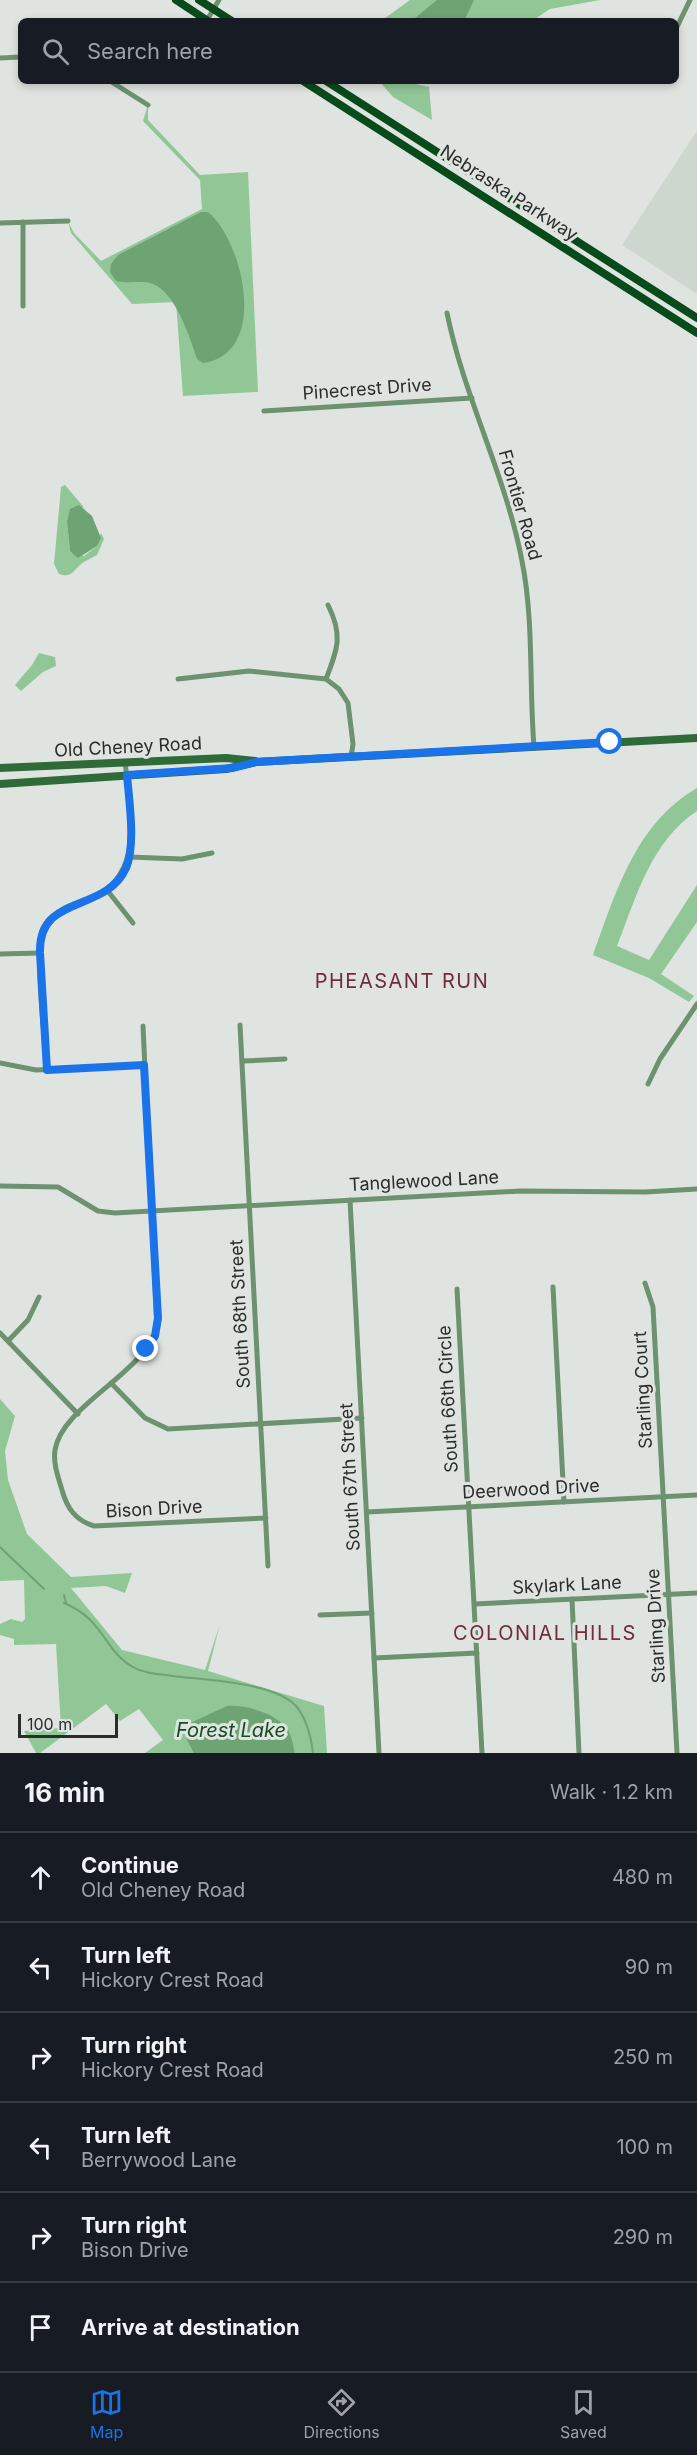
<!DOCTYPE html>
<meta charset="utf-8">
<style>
:root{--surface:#171b24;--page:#242831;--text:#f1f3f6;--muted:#9ea1a6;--line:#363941;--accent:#1a73e8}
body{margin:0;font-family:Inter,sans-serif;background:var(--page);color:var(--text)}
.scale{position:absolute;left:18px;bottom:15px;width:100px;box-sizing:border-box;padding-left:6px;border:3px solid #2b2c2b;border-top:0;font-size:16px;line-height:21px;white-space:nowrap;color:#2b2c2b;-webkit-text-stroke:4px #e0e4e0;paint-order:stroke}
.stop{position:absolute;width:18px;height:18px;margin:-14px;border:4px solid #1a73e8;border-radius:50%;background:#fff}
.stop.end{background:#1a73e8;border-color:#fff;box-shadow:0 2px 6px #0008}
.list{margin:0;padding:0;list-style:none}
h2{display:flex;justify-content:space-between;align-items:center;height:78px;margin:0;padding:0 24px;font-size:26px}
h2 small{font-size:20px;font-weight:400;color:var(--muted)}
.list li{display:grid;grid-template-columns:39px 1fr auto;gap:18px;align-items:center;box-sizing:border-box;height:90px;padding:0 24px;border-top:2px solid var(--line)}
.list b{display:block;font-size:22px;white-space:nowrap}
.list p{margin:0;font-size:20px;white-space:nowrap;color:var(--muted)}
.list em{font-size:20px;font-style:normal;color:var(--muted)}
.icon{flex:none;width:33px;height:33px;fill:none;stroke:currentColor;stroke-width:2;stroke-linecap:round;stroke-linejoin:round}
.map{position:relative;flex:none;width:697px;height:1753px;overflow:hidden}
.search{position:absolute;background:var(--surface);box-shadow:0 3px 9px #0003;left:18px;right:18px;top:18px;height:66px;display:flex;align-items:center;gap:15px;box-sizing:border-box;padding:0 21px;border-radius:9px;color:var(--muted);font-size:22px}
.sheet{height:618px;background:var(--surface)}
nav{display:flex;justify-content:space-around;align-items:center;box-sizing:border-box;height:84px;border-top:2px solid var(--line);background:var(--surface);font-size:16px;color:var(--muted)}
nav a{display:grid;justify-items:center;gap:3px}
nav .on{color:var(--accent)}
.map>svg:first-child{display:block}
</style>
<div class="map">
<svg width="697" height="1753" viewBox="0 0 697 1753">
<rect width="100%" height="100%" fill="#e0e4e0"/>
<polygon fill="#cdd7ce" points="697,131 697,294 622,245"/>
<g fill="#91c797">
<polygon points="410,0 600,0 550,9 532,21 381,21"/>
<polygon points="379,81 402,81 429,87 432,120 393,97"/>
<polygon points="148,105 148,120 200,175 248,172 258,392 183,396 176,302 132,304 71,233 68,221 74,233 101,261 202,209 200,180 143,121"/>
<path d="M65,485l22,26 -4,-4 -16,15 3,29 14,5 13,-10 4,-13 3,6 -7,16c-5,3 -13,6 -17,10 -8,7 -9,13 -21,9l-5,-10 7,-77z"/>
<polygon points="39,653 55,657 56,666 43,672 21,691 15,685 32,665"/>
<path d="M697,788v23c-46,30 -61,87 -80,135l32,14 48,-75v37l-36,52 33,22 -5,6 -40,-24 -56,-23c23,-63 43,-132 104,-167z"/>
<polygon points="0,1399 15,1416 5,1451 8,1480 27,1534 71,1577 132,1573 125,1593 106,1586 71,1588 122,1650 205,1670 220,1624 208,1671 324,1706 327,1753 145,1753 163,1740 139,1709 120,1721 106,1704 40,1753 36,1753 24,1731 61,1728 56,1644 14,1645 14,1639 0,1635 0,1624 11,1619 22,1622 25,1619 24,1580 0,1581"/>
</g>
<g fill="#6ea374">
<polygon points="437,0 474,0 465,19 416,21 415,18"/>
<path d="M201,212h7c34,27 63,141 -5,151l-6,-4c-7,-21 -21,-66 -44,-75 -11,-4 -25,0 -37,-3l-6,-9 1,-8 7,-9z"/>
<polygon points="79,505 92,516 101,538 97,546 78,558 70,551 67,522 70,509"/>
<path d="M227,1706c18,-2 51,8 61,24 4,7 5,15 7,23h-101l-8,-15 2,-14z"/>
</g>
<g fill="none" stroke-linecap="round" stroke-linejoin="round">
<g stroke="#6ea374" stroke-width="2">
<polyline points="0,1547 44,1589"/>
<polyline points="64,1595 66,1603"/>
<path d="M64,1603c40,16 40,48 69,64 12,7 27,7 40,9 31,4 101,6 123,30 11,13 15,31 17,47"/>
</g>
<g stroke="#6c9270" stroke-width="5">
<polyline points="207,20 219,0"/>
<polyline points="676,29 690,0"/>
<polyline points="0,58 21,57"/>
<polyline points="110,81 148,105"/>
<polyline points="23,222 23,306"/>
<polyline points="0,223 68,221"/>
<path d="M447,313c17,84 59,163 75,248 12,60 7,124 12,186"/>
<polyline points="264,411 472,398"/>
<polyline points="178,679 249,671 326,679 339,689 348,703 353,744 351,757"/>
<path d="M326,679c12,-31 17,-44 2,-74"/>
<polyline points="129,857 182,859 212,853"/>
<polyline points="107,890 133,923"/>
<polyline points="0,954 40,953"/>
<polyline points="240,1025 268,1566"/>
<path d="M143,1026l14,302c-14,46 -95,78 -102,122 -2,13 3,27 7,40 5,18 13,30 32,36l172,-8"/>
<polyline points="243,1061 285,1059"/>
<polyline points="0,1063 36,1070 144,1065"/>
<path d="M47,1070c-2,-27 -13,-123 -4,-142 8,-16 26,-21 42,-27 61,-21 46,-87 40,-139"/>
<polyline points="648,1084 660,1059 697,1004"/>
<polyline points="0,1186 58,1187 98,1211 115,1213 520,1191 645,1192 697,1189"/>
<polyline points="350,1200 379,1753"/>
<polyline points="645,1283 653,1307 677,1753"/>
<polyline points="553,1287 564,1502"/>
<polyline points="457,1289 482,1753"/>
<polyline points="0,1333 78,1414"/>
<polyline points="8,1341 28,1320 39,1297"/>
<polyline points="111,1383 145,1418 168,1429 362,1418"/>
<polyline points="367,1512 697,1495"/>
<polyline points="572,1599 579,1753"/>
<polyline points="475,1604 697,1593"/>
<polyline points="320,1615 372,1613"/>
<polyline points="374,1658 477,1653"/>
</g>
<g stroke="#2e6b39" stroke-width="8">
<polyline points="0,768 226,758 255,761"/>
<polyline points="0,784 226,769 256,762 697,738"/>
</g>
<g stroke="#074b1b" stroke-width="8">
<polyline points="176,0 208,21"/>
<polyline points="199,0 232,21"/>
<polyline points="303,81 697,333"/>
<polyline points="326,81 697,318"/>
</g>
</g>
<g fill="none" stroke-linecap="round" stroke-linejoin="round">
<path stroke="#1a73e8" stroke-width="8" d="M146,1349l9,-13 3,-18 -14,-253 -97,5 -7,-117c-2,-60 65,-39 86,-85 10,-23 3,-68 1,-93l106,-7 23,-6 354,-20"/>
</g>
<g text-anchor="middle" stroke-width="6" stroke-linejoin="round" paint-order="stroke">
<g font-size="18" fill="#2b2c2b" stroke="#e0e4e0">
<text transform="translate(509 193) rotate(33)" y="6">Nebraska Parkway</text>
<text transform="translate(367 389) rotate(-4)" y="6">Pinecrest Drive</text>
<text transform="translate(520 505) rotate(74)" y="6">Frontier Road</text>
<text transform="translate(128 747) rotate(-3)" y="6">Old Cheney Road</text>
<text transform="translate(424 1181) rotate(-3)" y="6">Tanglewood Lane</text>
<text transform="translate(240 1314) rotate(-93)" y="6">South 68th Street</text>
<text transform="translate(643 1390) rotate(-93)" y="6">Starling Court</text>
<text transform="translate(448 1399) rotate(-93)" y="6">South 66th Circle</text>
<text transform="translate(350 1477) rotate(-93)" y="6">South 67th Street</text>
<text transform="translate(531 1489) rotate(-3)" y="6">Deerwood Drive</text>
<text transform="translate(154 1509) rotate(-3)" y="6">Bison Drive</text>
<text transform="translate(567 1585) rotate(-3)" y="6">Skylark Lane</text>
<text transform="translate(656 1626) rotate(-93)" y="6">Starling Drive</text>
</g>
<g font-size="20" letter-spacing="1.5" fill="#722c39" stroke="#e0e4e0">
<text x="402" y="988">PHEASANT RUN</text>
<text x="545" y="1640">COLONIAL HILLS</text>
</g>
<g font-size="20" font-style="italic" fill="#134e21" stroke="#e0e4e0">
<text x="231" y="1737">Forest Lake</text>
</g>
</g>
</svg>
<div class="scale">100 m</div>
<div class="stop" style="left:610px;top:742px"></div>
<div class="stop end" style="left:146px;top:1349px"></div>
<div class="search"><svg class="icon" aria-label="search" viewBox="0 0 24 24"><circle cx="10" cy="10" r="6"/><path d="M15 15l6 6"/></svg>Search here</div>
</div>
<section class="sheet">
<h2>16 min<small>Walk · 1.2 km</small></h2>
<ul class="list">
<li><svg class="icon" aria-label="ahead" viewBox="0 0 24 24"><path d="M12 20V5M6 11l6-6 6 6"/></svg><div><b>Continue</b><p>Old Cheney Road</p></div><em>480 m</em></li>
<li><svg class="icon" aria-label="left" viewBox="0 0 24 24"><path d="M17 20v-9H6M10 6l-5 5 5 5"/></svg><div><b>Turn left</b><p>Hickory Crest Road</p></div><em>90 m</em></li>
<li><svg class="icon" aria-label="right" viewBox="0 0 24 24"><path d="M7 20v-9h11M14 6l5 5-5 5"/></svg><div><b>Turn right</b><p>Hickory Crest Road</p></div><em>250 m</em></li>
<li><svg class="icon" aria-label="left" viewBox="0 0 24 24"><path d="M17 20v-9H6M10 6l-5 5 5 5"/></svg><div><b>Turn left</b><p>Berrywood Lane</p></div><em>100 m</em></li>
<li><svg class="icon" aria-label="right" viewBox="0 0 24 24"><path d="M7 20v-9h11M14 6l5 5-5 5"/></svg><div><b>Turn right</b><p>Bison Drive</p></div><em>290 m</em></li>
<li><svg class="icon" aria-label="arrive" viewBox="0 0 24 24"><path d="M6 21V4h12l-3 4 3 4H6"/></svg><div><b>Arrive at destination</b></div></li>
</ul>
</section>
<nav>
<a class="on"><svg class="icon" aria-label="map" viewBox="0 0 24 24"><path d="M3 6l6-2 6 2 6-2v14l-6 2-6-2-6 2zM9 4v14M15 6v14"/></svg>Map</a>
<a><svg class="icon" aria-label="directions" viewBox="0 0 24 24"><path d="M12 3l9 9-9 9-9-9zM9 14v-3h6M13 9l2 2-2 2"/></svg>Directions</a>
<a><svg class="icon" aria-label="saved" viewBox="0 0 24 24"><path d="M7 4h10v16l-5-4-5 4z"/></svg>Saved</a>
</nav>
